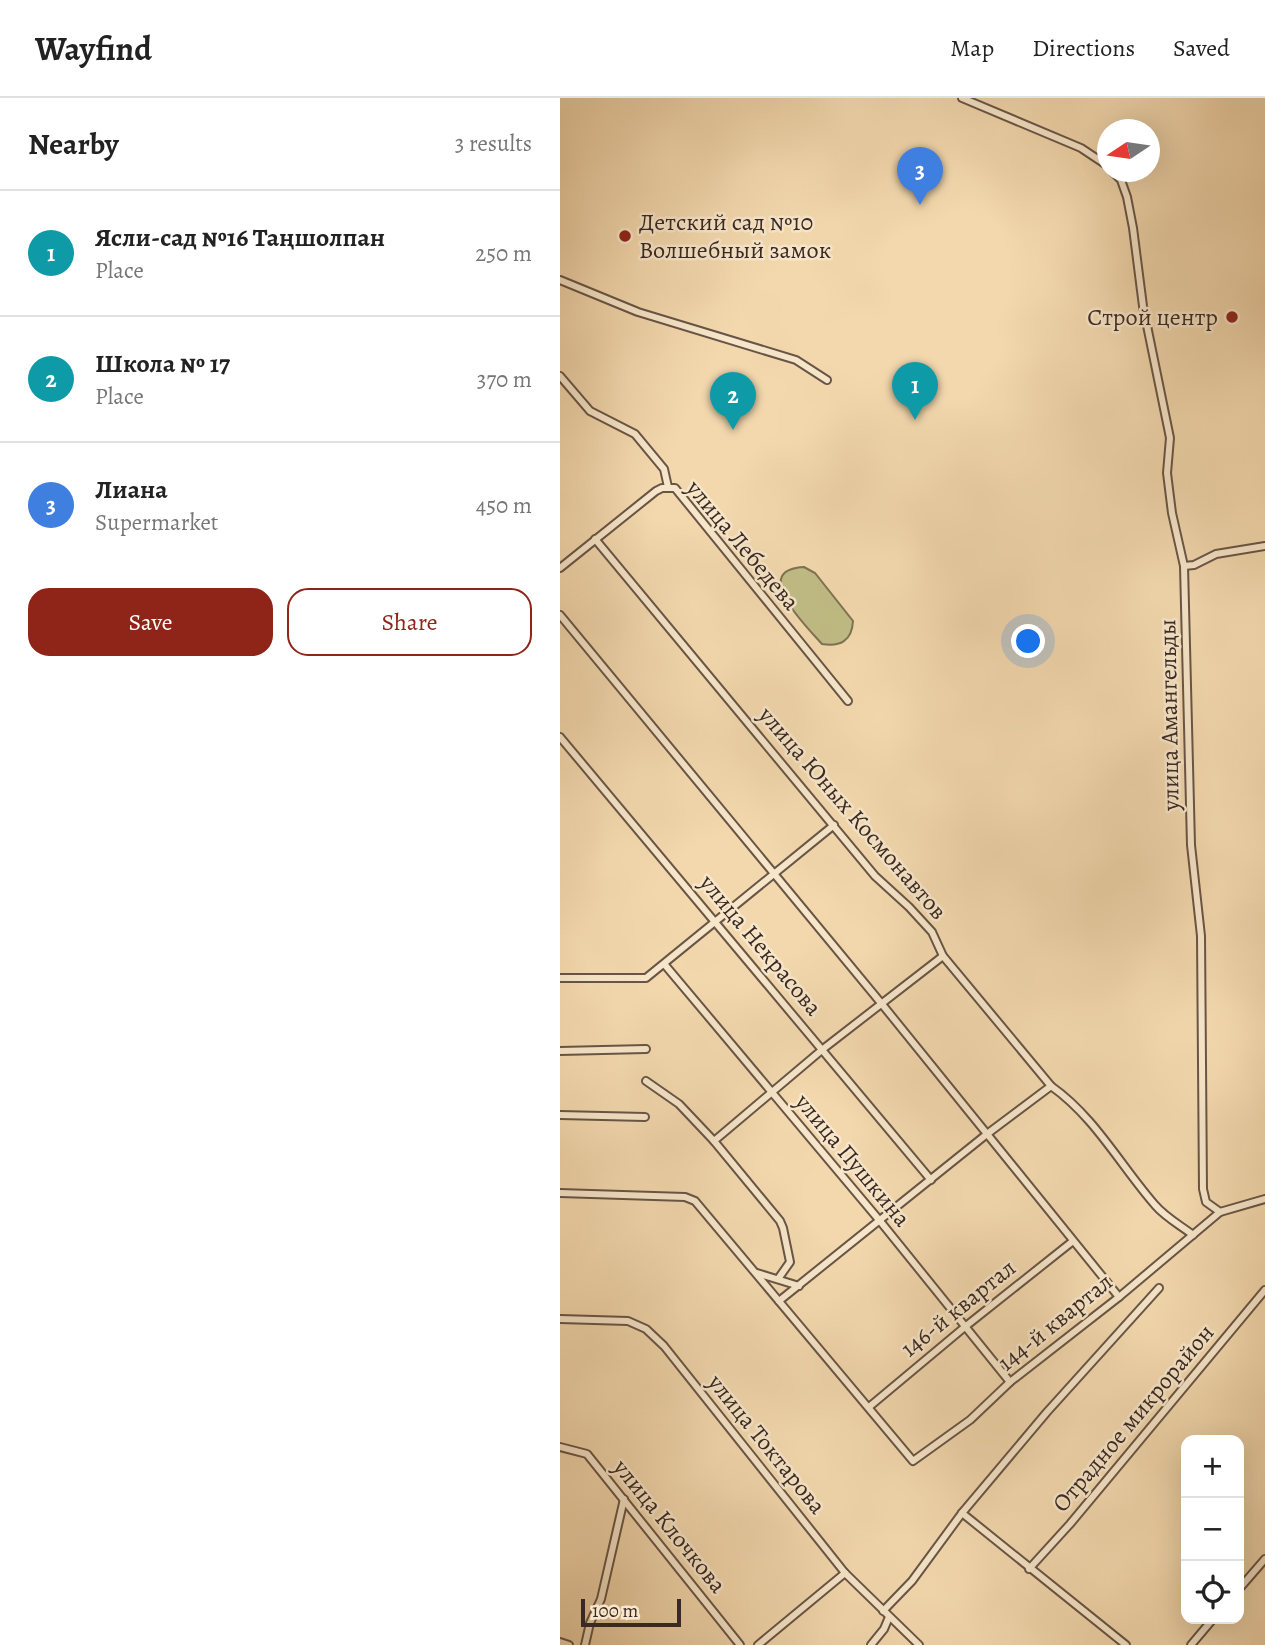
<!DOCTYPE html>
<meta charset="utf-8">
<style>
:root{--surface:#fff;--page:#f6f6f6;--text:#222;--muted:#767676;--line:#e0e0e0;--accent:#8f2418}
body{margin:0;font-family:Alegreya,serif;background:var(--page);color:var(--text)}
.controls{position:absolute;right:21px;bottom:21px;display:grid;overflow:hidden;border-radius:14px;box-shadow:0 7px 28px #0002}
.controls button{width:63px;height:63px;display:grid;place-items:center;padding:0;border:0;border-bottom:2px solid var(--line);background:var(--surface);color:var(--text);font:35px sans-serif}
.compass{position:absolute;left:537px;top:21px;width:63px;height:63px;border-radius:50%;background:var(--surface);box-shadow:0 7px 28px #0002;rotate:257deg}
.scale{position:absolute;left:21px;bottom:18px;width:100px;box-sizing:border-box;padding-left:7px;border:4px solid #392923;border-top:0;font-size:19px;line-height:24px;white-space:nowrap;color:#392923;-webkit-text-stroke:5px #f7e6ca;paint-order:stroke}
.you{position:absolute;left:469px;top:544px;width:24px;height:24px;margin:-18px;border:5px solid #fff;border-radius:50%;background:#1a73e8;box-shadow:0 0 0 10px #1a73e833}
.badge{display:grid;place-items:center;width:46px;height:46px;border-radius:50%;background:var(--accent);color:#fff;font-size:23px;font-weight:700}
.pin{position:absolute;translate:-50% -58px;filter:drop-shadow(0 2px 4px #0008)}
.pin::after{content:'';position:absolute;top:37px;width:24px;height:21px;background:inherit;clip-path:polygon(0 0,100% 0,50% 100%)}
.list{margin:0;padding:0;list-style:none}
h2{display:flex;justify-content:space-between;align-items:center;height:91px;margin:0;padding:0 28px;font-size:30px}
h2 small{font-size:23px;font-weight:400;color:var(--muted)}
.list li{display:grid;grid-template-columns:46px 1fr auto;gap:21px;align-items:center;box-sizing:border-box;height:126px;padding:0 28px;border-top:2px solid var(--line)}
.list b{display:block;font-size:26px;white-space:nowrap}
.list p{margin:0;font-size:23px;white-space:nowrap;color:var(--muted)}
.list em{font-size:23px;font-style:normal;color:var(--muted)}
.actions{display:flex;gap:14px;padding:21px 28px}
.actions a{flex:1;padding:16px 0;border:2px solid var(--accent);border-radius:21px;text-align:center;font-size:24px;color:var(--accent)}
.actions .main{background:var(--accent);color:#fff}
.icon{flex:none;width:38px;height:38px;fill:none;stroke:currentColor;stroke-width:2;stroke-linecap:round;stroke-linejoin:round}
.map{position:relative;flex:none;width:705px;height:1547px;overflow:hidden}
header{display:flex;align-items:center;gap:42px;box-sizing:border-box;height:98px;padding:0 35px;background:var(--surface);border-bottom:2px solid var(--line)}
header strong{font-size:33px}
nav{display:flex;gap:38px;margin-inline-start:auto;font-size:24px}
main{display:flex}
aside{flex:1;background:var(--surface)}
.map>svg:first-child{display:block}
</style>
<header>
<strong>Wayfind</strong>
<nav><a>Map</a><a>Directions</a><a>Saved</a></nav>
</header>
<main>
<aside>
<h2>Nearby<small>3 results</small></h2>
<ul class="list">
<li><span class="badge" style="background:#0f9aa8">1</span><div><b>Ясли-сад №16 Таңшолпан</b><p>Place</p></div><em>250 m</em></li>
<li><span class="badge" style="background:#0f9aa8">2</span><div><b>Школа № 17</b><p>Place</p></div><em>370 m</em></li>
<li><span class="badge" style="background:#3f7fe0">3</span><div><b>Лиана</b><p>Supermarket</p></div><em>450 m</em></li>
</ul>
<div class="actions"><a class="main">Save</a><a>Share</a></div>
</aside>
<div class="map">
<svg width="705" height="1547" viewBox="0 0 705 1547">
<rect width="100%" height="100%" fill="#f3d8ae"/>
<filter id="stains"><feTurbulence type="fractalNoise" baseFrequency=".00286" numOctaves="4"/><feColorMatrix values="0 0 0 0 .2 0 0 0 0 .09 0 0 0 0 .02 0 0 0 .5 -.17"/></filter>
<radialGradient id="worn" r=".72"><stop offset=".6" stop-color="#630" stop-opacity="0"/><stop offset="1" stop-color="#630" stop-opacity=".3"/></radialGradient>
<path fill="#c1bd86" stroke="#7d7354" stroke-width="2" d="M244,469l11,6 38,48c-1,20 -13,26 -31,23 -14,-16 -74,-74 -18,-77z"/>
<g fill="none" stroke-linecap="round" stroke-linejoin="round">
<defs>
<g id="minor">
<polyline points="402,0 521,50 548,68"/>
<polyline points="553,74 561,82 567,99 573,130 583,208 610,340 607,375 612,415 624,468 631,747 641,838 643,1091 646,1104 660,1114 705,1101"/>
<polyline points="0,182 78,214 236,262 267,282"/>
<polyline points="0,278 30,313 75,336 104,371 108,389"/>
<path d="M35,441l280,337 34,31 23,25 11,24 108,130c44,31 69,79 104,119 10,12 25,20 38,30"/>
<polyline points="624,468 634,467 656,456 705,448"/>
<polyline points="0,470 96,393 102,390 115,390 288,603"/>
<polyline points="0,517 321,905 559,1199"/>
<polyline points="0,639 371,1082"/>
<polyline points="105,867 320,1123 450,1284"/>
<polyline points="0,880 86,880 274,727"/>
<polyline points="0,953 86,951"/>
<polyline points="86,983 119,1006 154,1043 220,1123 223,1130 230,1164 218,1181"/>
<polyline points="0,1017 85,1019"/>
<polyline points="154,1043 263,951 383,858"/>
<polyline points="0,1095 125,1099 135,1103 353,1363 410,1322 450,1284 559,1199 660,1114"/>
<polyline points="197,1175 239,1188"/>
<polyline points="219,1203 427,1036 491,988"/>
<polyline points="0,1221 68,1223 86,1231 104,1248 285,1475 359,1547"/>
<polyline points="309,1309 406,1228 513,1143"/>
<polyline points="0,1349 27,1356 180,1547"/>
<polyline points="402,1415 566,1547"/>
<polyline points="469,1471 510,1426 705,1192"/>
<polyline points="679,1491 705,1461"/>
<polyline points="323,1513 352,1483 402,1415 487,1314 599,1190"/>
<polyline points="0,1544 9,1547"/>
<polyline points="25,1547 30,1525 41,1501 64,1401"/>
<polyline points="198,1547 285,1475"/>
<polyline points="311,1547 324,1531 329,1519"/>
<polyline points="631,1547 653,1521"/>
</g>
</defs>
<use href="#minor" stroke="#685546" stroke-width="10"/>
<use href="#minor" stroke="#f7e6ca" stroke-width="6"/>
</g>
<g fill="#8f2418" stroke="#f7e6ca" stroke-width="2.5">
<circle cx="65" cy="138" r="7"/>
<circle cx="672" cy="219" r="7"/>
</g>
<g text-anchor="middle" stroke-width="5" stroke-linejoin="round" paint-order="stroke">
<g font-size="24" fill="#392923" stroke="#f7e6ca" text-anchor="start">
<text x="79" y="132">Детский сад №10<tspan x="79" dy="28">Волшебный замок</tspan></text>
<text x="658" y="227" text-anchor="end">Строй центр</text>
</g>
<g font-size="24" fill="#392923" stroke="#f7e6ca">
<text transform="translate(183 447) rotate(50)" y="8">улица Лебедева</text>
<text transform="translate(609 617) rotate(-91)" y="8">улица Амангельды</text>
<text transform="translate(293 715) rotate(49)" y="8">улица Юных Космонавтов</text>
<text transform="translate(201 847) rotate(50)" y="8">улица Некрасова</text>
<text transform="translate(293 1062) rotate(50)" y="8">улица Пушкина</text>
<text transform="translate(398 1210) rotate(-39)" y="8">146-й квартал</text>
<text transform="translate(495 1224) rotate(-39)" y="8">144-й квартал</text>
<text transform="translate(573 1320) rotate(-50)" y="8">Отрадное микрорайон</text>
<text transform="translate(207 1346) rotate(51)" y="8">улица Токтарова</text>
<text transform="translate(110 1428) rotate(51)" y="8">улица Клочкова</text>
</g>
</g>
<rect width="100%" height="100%" filter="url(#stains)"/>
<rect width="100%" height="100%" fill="url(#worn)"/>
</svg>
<div class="controls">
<button>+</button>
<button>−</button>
<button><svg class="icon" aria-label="locate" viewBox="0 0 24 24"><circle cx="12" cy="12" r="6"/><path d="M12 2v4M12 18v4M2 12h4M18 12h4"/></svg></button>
</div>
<svg class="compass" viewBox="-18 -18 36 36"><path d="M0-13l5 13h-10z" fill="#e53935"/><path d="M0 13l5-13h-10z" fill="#767676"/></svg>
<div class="scale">100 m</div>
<div class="you"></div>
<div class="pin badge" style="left:355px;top:322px;background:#0f9aa8">1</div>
<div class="pin badge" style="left:173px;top:332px;background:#0f9aa8">2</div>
<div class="pin badge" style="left:360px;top:107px;background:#3f7fe0">3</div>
</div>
</main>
